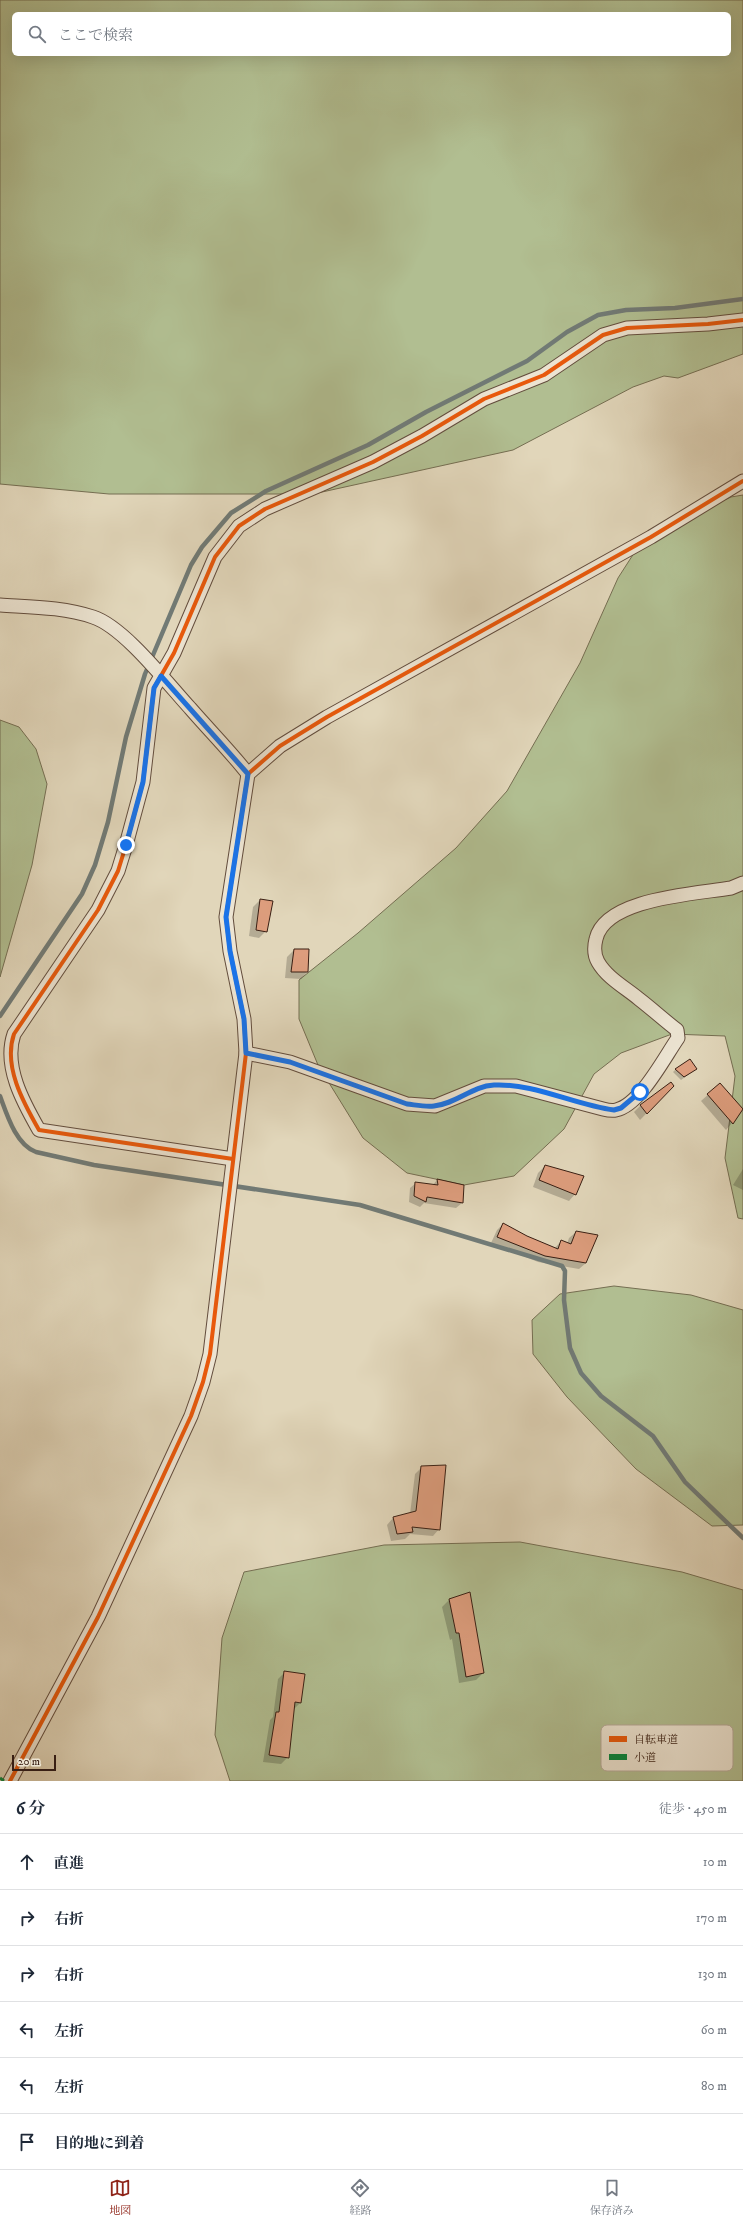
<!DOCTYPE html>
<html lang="ja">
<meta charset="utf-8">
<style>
:root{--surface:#fff;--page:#f2f2f3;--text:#1f2937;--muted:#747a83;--line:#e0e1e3;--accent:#8f2418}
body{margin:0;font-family:"IM FELL DW Pica","Noto Serif JP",serif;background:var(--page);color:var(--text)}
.scale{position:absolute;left:12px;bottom:10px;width:44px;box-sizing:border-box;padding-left:4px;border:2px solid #391f13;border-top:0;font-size:11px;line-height:14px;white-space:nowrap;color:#391f13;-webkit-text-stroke:3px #ece4d2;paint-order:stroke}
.stop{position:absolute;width:12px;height:12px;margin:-9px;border:3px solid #1a73e8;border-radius:50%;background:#fff}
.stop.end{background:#1a73e8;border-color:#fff;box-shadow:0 1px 4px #0008}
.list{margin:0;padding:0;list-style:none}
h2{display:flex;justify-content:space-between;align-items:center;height:52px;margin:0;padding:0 16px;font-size:17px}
h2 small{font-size:13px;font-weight:400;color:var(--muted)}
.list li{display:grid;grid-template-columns:26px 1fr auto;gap:12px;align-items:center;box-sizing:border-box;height:56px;padding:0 16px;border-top:1px solid var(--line)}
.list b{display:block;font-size:15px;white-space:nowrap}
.list em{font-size:13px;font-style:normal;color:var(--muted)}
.icon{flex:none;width:22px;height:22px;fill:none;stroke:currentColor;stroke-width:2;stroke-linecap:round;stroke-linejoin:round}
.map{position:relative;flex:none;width:743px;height:1781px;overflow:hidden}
.search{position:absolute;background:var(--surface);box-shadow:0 4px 16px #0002;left:12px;right:12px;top:12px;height:44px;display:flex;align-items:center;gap:10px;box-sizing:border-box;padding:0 14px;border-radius:6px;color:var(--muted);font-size:15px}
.sheet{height:388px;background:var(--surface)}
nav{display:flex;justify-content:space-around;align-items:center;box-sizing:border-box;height:56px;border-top:1px solid var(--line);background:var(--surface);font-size:11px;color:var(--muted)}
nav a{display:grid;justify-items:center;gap:2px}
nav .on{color:var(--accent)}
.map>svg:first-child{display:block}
</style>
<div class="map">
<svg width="743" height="1781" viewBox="0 0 743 1781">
<rect width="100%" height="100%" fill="#e1d6ba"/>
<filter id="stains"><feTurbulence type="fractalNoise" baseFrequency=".005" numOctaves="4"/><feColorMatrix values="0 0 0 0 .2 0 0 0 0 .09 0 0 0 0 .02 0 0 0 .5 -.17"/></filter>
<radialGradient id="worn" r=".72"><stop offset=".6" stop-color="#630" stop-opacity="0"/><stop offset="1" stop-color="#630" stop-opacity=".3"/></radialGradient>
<g fill="#b1be91" stroke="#756e52" fill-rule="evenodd">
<path d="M0,0h743v354l-65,24 -14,-2 -31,11 -120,63 -200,44h-204l-109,-10zM14,14h715v40h-715z"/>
<polygon points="743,495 743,1219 738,1218 725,1158 735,1076 725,1036 672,1034 621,1053 594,1074 564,1129 514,1176 464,1185 407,1173 363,1138 318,1065 299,1019 299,980 358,933 456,848 507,791 580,663 618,578 645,536 731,497"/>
<polygon points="0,720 19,727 36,749 47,784 32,865 0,977"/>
<polygon points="614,1286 691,1295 743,1310 743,1525 712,1526 636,1469 567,1397 533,1354 532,1320 560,1294"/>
<polygon points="520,1542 682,1572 743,1590 743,1781 230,1781 215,1735 222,1638 244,1572 384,1545"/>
</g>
<g fill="#0003">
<polygon points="260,900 266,931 259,938 249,936 253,907"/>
<polygon points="294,950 307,972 301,979 285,978 287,957"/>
<polygon points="676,1069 696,1069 681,1080 673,1072"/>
<polygon points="720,1084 743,1110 726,1130 701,1101"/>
<polygon points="673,1086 640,1120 634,1112 641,1105"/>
<polygon points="545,1166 575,1194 569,1201 533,1187 538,1173"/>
<polygon points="743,1169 743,1190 733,1185"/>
<polygon points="437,1180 462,1203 456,1208 424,1203 420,1207 409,1202 410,1188 416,1183 432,1186"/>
<polygon points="503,1224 526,1237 555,1248 561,1241 567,1244 569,1238 576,1232 586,1263 579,1269 538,1262 491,1243 497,1230"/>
<polygon points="422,1467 439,1529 433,1536 410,1534 405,1539 391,1541 387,1525 393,1518 410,1514 415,1474"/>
<polygon points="470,1594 483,1673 476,1680 459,1683 452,1639 450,1640 442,1607 449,1600"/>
<polygon points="285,1672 304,1675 300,1703 293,1710 288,1757 281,1764 263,1762 270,1720 273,1717 278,1679"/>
</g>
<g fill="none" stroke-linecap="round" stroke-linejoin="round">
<g stroke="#717a75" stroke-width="4.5">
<polyline points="0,1016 82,894 95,865 108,822 126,737 145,674 191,565 202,547 231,513 266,491 368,445 426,412 527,361 567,332 598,315 626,310 675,308 743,299"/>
<path d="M0,1096c7,19 16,49 36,56l58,13 266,40 202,61 3,5 -1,29 6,48 11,25 20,23 52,40 32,46 58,56"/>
</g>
</g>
<g fill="#dd9d7d" stroke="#391f13">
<polygon points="260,899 273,901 267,932 256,930"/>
<polygon points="294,949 309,949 308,972 291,972"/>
<polygon points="690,1059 697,1069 684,1077 675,1069"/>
<polygon points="671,1082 674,1086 647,1114 640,1105"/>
<polygon points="720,1083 743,1109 733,1124 707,1094"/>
<polygon points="545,1165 584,1176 576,1195 539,1180"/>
<polygon points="437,1179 464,1185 463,1203 427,1197 426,1202 414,1196 415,1182 438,1185"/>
<polygon points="503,1223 527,1236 558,1249 561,1240 571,1244 576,1231 598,1235 586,1263 545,1256 497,1237"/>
<polygon points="446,1465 440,1530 412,1527 413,1532 397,1534 393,1517 416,1511 421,1466"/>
<polygon points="470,1592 484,1673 466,1677 459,1633 456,1633 449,1599"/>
<polygon points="284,1671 305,1674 301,1703 295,1702 289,1758 269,1755 276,1712 279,1712"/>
</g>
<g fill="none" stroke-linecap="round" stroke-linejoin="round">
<defs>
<g id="street">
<path d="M0,605c31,2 64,2 93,12 31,10 74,66 97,91 19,22 40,43 58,66"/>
<path d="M246,1053l44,9 117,42 28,2 49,-20h32l87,23c4,1 9,2 13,1 24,-5 48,-52 62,-72l-1,-8c-13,-10 -25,-21 -38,-31 -13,-11 -32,-21 -41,-37 -4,-7 -4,-15 -2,-23 9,-41 100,-45 135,-51l12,-5"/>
<path d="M233,1159l-194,-29c-16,-28 -36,-64 -25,-96l84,-124 20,-39 8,-26 17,-63 11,-94 20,-35 41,-96 24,-31 26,-17 108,-47 49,-26 62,-37 60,-24 59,-40 24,-7 81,-4 35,-4"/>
<polyline points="10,1781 98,1617 191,1416 203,1382 210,1354 246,1053 244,1019 230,951 226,917 248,774 280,746 327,717 651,537 743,481"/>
</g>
</defs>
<use href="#street" stroke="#634d3d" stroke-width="15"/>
<use href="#street" stroke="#ece4d2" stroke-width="13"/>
<polyline stroke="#00873e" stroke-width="3" stroke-dasharray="6 3" stroke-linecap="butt" points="0,1778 4,1781"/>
<defs>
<g id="cycleway">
<path d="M233,1159l-194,-29c-16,-28 -36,-64 -25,-96l84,-124 20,-39 8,-26 17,-63 11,-94 20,-35 41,-96 24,-31 26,-17 108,-47 49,-26 62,-37 60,-24 59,-40 24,-7 81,-4 35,-4"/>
<polyline points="10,1781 98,1617 191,1416 203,1382 210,1354 246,1053 244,1019 230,951 226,917 248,774 280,746 327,717 651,537 743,481"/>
</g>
</defs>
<use href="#cycleway" stroke="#ece4d2" stroke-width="6"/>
<use href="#cycleway" stroke="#e8590c" stroke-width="4"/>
</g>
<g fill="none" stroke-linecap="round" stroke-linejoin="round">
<path stroke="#1a73e8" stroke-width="5" d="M126,845l17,-63 11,-94 7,-12 87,98 -22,143 4,34 14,68 2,34 44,9 117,42c9,1 18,3 27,2 22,-2 38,-20 60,-21 40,-2 81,20 120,25l7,-2 19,-16"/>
</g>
<rect x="601" y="1725" width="132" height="46" rx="6" fill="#ece4d2" stroke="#b6a999" stroke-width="1"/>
<rect x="609" y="1736" width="18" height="6" fill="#e8590c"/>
<rect x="609" y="1754" width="18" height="6" fill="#00873e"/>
<g font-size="11" fill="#391f13">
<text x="634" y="1743">自転車道</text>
<text x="634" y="1761">小道</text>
</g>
<rect width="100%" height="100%" filter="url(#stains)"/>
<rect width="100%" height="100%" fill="url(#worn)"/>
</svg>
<div class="scale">20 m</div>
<div class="stop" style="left:640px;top:1092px"></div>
<div class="stop end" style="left:126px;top:845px"></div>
<div class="search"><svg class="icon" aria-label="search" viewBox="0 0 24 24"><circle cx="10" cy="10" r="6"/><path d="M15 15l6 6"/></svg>ここで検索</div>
</div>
<section class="sheet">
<h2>6 分<small>徒歩 · 450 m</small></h2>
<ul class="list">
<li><svg class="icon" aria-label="ahead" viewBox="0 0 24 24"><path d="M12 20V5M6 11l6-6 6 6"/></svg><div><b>直進</b></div><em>10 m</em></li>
<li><svg class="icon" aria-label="right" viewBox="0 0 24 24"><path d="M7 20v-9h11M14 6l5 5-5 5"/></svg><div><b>右折</b></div><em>170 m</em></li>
<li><svg class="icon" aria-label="right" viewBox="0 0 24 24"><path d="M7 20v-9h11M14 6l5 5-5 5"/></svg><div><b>右折</b></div><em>130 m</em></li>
<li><svg class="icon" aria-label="left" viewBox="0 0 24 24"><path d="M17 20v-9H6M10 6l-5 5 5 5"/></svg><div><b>左折</b></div><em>60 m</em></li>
<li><svg class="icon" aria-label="left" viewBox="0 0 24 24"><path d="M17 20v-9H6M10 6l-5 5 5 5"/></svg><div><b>左折</b></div><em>80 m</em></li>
<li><svg class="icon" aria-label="arrive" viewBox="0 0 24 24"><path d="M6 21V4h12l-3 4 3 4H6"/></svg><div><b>目的地に到着</b></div></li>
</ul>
</section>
<nav>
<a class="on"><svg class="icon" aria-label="map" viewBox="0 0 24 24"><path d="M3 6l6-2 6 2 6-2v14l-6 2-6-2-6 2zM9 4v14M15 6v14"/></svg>地図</a>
<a><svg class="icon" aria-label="directions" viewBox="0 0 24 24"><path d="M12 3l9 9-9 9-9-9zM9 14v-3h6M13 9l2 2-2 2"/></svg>経路</a>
<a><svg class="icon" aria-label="saved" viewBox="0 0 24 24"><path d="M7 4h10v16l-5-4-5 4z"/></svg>保存済み</a>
</nav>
